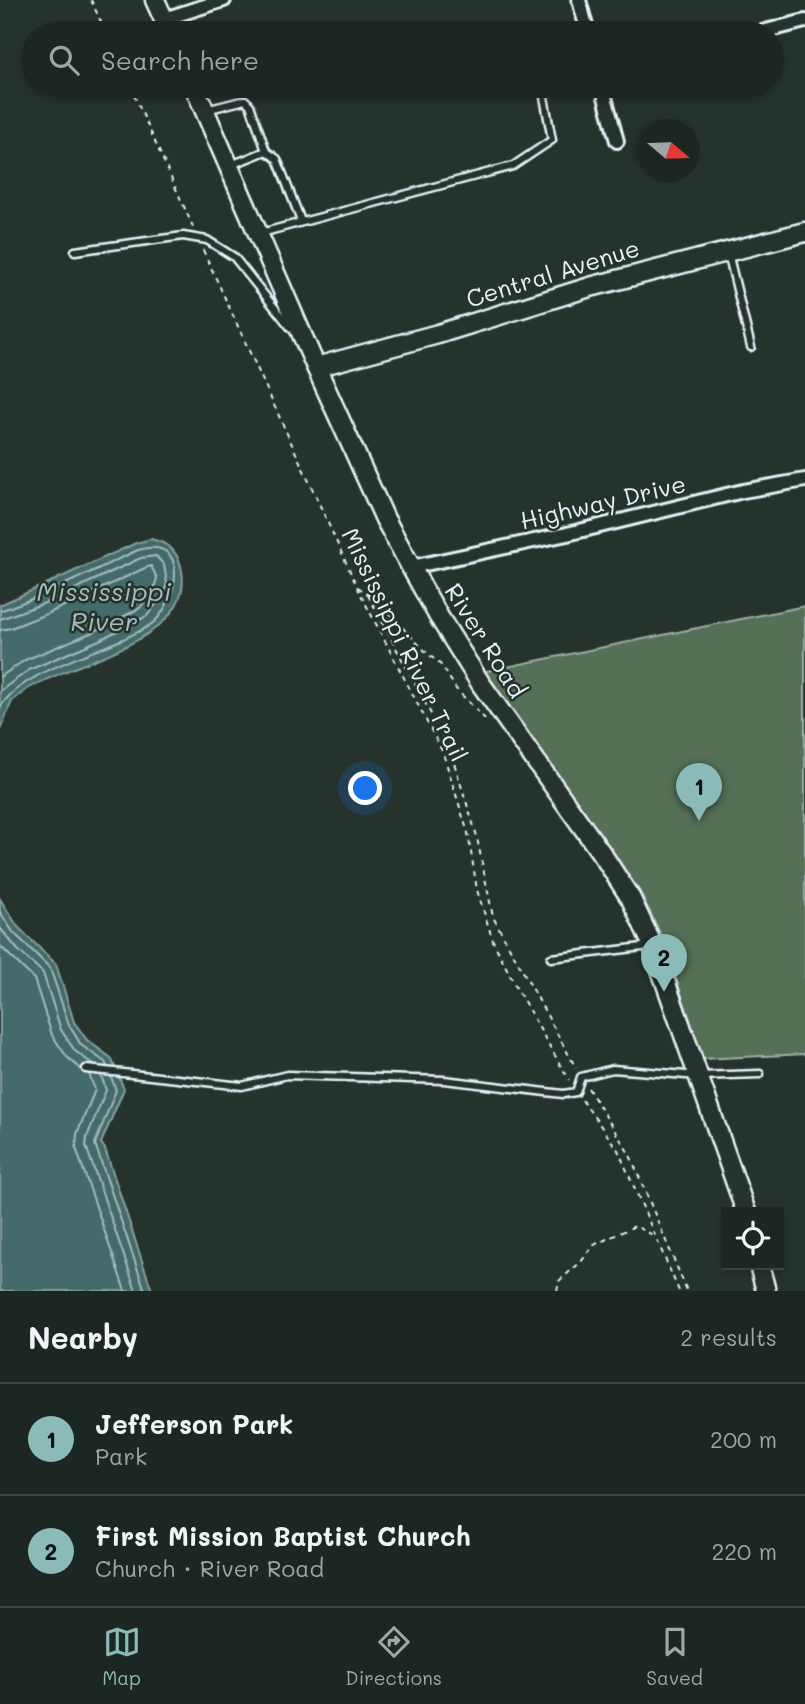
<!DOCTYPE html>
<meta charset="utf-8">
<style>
:root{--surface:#1c2622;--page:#29322f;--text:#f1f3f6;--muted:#a0a5a5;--line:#3a4340;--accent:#8bbbb9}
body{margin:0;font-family:Mali,sans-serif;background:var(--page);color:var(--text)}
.controls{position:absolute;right:21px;bottom:21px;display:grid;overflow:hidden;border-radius:0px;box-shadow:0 4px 10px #0003}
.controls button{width:63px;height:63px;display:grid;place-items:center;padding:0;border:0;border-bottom:2px solid var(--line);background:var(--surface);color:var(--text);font:35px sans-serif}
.compass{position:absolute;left:637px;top:119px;width:63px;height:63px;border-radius:50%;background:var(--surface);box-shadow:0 4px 10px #0003;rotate:109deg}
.you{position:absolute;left:366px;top:789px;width:24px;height:24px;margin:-18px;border:5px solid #fff;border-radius:50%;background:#1a73e8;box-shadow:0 0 0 10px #1a73e833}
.badge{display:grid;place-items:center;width:46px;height:46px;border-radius:50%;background:var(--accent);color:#111;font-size:23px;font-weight:700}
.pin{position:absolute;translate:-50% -58px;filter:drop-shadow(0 2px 4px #0008)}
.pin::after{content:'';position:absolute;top:37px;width:24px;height:21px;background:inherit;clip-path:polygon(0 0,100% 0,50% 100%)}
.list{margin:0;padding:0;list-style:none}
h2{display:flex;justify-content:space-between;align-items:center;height:91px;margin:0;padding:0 28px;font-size:30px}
h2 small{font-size:23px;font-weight:400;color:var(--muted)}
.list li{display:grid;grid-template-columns:46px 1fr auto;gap:21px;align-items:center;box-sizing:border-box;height:112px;padding:0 28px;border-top:2px solid var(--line)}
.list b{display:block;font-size:26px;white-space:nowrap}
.list p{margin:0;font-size:23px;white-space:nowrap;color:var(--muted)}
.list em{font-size:23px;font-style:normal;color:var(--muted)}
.icon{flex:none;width:38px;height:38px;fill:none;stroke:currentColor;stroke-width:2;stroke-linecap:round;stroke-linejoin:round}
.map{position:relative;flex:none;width:805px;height:1291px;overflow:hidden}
.search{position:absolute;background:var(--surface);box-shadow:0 4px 10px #0003;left:21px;right:21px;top:21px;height:77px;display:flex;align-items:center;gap:18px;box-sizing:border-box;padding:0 24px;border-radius:38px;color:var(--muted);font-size:26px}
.sheet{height:315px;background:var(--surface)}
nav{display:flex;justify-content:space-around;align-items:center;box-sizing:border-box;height:98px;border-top:2px solid var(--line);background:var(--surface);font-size:19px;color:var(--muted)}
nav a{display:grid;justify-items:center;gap:4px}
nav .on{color:var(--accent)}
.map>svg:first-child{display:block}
</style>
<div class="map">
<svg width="805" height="1291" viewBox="0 0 805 1291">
<rect width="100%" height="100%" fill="#26332d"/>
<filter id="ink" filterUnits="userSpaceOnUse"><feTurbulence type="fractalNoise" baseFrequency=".0143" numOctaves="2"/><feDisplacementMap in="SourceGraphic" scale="14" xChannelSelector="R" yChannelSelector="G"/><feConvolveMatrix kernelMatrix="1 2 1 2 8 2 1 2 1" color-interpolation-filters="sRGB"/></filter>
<g filter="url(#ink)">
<polygon fill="#547057" stroke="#9eb0a8" stroke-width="2" points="805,606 805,1054 703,1059 662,937 639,890 482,672"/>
<g fill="#456a6a" stroke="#86a0a3" stroke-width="2">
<path d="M151,539c16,4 25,10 30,27 19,75 -110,95 -155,124l-14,11 -12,29v-125l136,-62z"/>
<polygon points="0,899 18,927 56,964 74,1022 87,1040 111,1058 124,1089 101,1143 105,1149 152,1291 0,1291"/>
</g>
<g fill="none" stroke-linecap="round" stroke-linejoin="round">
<g stroke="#a7bbbf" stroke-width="2">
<path d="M0,611l42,-16 96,-45c51,-15 42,47 16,72 -9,8 -23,13 -33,18 -35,16 -102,34 -121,68"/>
<polyline points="0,619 45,603 141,558 156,556 164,565 167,583 164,594 147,616 97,641 29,670 0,691"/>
<polyline points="0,630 11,628 49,613 145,568 151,566 157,578 154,589 140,608 93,632 25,660 0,677"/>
<polyline points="0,912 13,932 50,968 69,1025 81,1045 105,1062 107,1066"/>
<polyline points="0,928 18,950 43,973 61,1030 75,1051 94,1065"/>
<polyline points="0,946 34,979 52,1035 67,1057 81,1069"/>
<polyline points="89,1074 95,1090 77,1134 76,1148 125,1291"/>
<polyline points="101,1075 106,1090 87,1137 86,1146 136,1291"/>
<polyline points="111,1077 116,1090 95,1144 145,1291"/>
</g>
<defs>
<g id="lane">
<polyline points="206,110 245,100 250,105 266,151"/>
<polyline points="231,165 266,151 277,159 301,221"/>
<polyline points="261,233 513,166 552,140 542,86"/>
<polyline points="75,251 183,236 207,240 234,257 291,328"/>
<polyline points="728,253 751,347"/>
<polyline points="551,958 651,946"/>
<polyline points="86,1069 242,1086 287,1075 444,1080 563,1094 576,1092 581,1077 613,1069 698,1076 760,1074"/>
</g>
<g id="street">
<polyline points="579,0 588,33"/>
<polyline points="164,19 224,0"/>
<polyline points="758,33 805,21"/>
<polyline points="602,86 617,141"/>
<polyline points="411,567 567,534 743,491 805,480"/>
</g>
<g id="secondary">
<polyline points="155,0 170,33"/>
<polyline points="194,86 316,367 385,519 411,567 439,617 481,684 604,857 631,899 652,944 746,1212"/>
<polyline points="316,367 438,334 590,287 805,232"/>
<polyline points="759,1265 766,1291"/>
</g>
</defs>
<use href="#lane" stroke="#e8f1f8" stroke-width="11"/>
<use href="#street" stroke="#e8f1f8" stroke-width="18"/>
<use href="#secondary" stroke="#e8f1f8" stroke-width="23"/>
<g stroke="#e8f1f8" stroke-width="2" stroke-dasharray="5 5" stroke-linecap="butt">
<polyline points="91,0 106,33"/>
<polyline points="130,86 194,229"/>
<polyline points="203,250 360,593 443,753 468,833 477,890 493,941 518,991 569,1080"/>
<polyline points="358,587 377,601 427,653 442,666 456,689 486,720 490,721"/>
<polyline points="368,595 450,750 476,833 493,917 576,1068"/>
<polyline points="588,1088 630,1155 687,1291"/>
<polyline points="582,1100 618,1150 679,1291"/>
<polyline points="557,1291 559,1281 581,1262 594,1245 635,1226 655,1236"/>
</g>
<use href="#lane" stroke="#26332d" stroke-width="6"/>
<use href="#street" stroke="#26332d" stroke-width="12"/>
<use href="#secondary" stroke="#26332d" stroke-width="18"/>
</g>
</g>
<g text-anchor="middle" stroke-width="5" stroke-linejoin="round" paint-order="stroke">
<g font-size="24" fill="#e8f1f8" stroke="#26332d">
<text transform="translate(553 274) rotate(-17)" y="8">Central Avenue</text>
<text transform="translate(603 503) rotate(-13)" y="8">Highway Drive</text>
<text transform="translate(485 641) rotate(58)" y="8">River Road</text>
<text transform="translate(404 645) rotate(64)" y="8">Mississippi River Trail</text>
</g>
<g font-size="26" font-style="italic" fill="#a7bbbf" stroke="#26332d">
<text x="104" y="601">Mississippi<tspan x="104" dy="30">River</tspan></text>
</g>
</g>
</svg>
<div class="controls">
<button><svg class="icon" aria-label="locate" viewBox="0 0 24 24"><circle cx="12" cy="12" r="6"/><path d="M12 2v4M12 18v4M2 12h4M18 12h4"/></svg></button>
</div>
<svg class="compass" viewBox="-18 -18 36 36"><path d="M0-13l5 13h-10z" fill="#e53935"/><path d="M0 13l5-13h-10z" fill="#a0a5a5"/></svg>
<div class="you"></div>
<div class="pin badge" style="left:699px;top:821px">1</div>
<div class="pin badge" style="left:664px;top:992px">2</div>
<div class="search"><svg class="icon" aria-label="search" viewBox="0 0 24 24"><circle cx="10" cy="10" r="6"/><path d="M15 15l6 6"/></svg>Search here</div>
</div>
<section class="sheet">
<h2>Nearby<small>2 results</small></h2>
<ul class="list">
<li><span class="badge">1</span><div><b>Jefferson Park</b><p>Park</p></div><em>200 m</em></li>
<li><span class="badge">2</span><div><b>First Mission Baptist Church</b><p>Church · River Road</p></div><em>220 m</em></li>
</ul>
</section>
<nav>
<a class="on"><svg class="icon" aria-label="map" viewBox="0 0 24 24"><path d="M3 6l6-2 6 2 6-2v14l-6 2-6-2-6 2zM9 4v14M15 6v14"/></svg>Map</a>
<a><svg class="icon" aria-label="directions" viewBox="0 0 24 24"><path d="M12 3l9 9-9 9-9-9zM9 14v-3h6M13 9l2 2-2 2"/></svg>Directions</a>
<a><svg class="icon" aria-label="saved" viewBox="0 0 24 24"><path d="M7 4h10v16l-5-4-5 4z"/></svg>Saved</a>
</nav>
